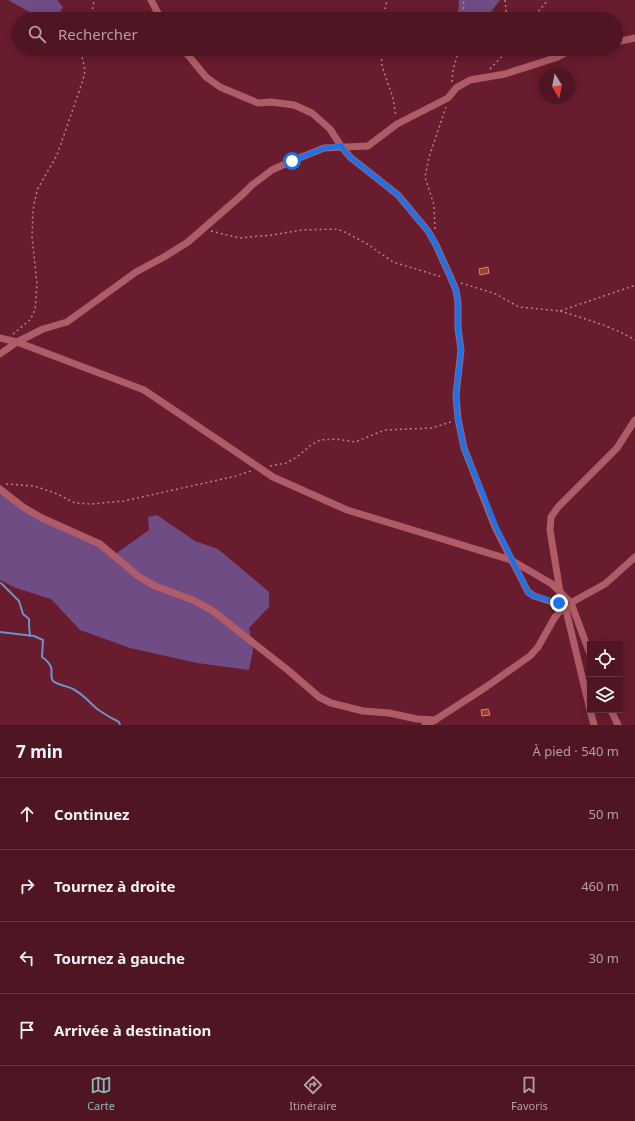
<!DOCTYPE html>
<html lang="fr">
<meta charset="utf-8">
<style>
:root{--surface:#4f1522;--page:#551e2a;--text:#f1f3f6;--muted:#b39fa5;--line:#663440;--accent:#8bbbb9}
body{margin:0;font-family:"Noto Sans",sans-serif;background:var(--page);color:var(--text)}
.controls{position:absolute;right:12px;bottom:12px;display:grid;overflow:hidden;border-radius:0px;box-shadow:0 2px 10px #0003}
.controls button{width:36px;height:36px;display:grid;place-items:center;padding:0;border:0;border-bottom:1px solid var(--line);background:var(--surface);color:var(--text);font:20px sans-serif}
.compass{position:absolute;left:539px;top:68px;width:36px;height:36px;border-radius:50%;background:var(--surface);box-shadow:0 2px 10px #0003;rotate:170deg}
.stop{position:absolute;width:12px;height:12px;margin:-9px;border:3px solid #1a73e8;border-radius:50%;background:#fff}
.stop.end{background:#1a73e8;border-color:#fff;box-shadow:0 1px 4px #0008}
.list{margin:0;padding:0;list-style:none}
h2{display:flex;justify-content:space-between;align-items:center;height:52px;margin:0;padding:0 16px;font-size:17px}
h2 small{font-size:13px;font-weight:400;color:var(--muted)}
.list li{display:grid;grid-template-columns:26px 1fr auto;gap:12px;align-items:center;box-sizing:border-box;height:72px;padding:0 16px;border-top:1px solid var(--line)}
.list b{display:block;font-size:15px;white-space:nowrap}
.list em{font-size:13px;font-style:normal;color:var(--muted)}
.icon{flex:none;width:22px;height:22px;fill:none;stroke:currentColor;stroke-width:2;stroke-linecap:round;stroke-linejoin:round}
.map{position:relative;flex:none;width:635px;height:725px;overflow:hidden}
.search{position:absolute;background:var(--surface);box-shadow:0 2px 10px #0003;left:12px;right:12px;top:12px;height:44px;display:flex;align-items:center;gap:10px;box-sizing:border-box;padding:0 14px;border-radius:22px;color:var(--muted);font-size:15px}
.sheet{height:340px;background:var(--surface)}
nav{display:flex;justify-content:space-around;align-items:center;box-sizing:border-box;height:56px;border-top:1px solid var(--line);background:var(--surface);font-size:11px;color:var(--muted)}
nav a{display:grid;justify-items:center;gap:2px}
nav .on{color:var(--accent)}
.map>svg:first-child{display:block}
</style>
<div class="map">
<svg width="635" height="725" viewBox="0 0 635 725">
<rect width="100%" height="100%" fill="#691c2d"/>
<g fill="#6f4c83">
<polygon points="8,0 57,0 63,7 56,19 42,19"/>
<polygon points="459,0 500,0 488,16 474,19 458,19"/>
<polygon points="0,489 23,507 100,544 114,555 149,530 148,517 157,515 195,541 218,549 269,592 269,607 249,628 253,650 249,670 197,663 130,648 80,630 51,599 16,588 0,580"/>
</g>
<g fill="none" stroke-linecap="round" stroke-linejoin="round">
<g stroke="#6a93c7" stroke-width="2">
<polyline points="1,583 19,601 23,614 29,619 29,625 30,636"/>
<path d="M0,632l34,4 9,4 -1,17c16,11 6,18 11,24 3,3 16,6 20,8 13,7 17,15 27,22 6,4 13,8 19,11l1,3"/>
</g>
</g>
<g fill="#a03e2d" stroke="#db8574">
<polygon points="488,267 489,273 480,275 479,269"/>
<polygon points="488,709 490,715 482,716 481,710"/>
</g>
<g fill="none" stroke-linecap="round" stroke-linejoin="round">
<g stroke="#b5808a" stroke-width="1.5" stroke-dasharray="2 3" stroke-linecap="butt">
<polyline points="505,0 507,19"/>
<polyline points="91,19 94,0"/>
<polyline points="383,19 387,0"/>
<polyline points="462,19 464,0"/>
<polyline points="532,19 548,0"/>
<polyline points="381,49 382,66 393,98 396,117"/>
<polyline points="490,69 509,49"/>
<polyline points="452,82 453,70 459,49"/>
<polyline points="435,229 434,205 425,177 429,157 446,107"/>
<polyline points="211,231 239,238 272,235 302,230 334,229 343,231 369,245 380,253 393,262 442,277"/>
<polyline points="461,283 496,294 519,307 560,311 633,286 635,284"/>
<path d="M560,311c26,8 51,15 75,29"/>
<polyline points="13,334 30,320 35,310 37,284 32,237 33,210 37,190 57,155 83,80 85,70 81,52 81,49"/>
<polyline points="270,466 286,463 297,457 311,445 320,440 336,439 355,442 385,430 432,428 451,422"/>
<polyline points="6,484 34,486 55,493 75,503 91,504 124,501 236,476 251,471"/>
</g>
<g stroke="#b05c68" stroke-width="7">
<polyline points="151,0 161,19"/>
<polyline points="616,42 635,38"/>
<polyline points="183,49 206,77 220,87 258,103 271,102 294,105 312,113 330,129 341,146 350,157 398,195 428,231 436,245 450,276 456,290 458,303 458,328 461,350 456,395 458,419 464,448 495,527 528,592 534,596 565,606 590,710"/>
<polyline points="0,338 17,342 144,390 273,477 347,510 511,560 552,584 571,603 590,654"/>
<polyline points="0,354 17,342 43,329 67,322 136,272 164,257 188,242 243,194 252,185 272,170 292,161 324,148 368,146 397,124 448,98 456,88 470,80 505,74 558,57 567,52 583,49"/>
<polyline points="0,489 23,507 42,518 100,544 138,576 155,586 193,600 213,611 289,671 319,697 331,703 363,711 389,713 417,719 435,720"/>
<polyline points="560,592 550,530 551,517 558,507 617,448 635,420"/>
<polyline points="590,710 594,725"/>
<polyline points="611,710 618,725"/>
<polyline points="425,725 435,720 486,687 530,656 538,647 555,617 565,606 605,584 635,557"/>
</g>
</g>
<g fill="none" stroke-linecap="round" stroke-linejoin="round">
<polyline stroke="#1a73e8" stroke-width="5" points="292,161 324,148 341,146 350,157 398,195 428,231 436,245 450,276 456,290 458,303 458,328 461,350 456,394 458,419 464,448 496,527 528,592 534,596 559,603"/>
</g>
</svg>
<div class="controls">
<button><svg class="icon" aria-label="locate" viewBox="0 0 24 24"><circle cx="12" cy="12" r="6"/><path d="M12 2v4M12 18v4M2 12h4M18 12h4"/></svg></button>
<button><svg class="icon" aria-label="layers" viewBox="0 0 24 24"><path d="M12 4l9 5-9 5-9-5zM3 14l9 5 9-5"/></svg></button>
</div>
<svg class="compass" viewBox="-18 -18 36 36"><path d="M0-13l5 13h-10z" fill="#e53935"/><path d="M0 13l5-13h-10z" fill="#b39fa5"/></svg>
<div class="stop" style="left:292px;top:161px"></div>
<div class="stop end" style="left:559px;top:603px"></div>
<div class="search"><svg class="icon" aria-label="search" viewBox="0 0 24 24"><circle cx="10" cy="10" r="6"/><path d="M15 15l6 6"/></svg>Rechercher</div>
</div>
<section class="sheet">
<h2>7 min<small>À pied · 540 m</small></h2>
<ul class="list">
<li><svg class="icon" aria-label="ahead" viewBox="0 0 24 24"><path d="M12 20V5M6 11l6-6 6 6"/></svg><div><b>Continuez</b></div><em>50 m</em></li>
<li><svg class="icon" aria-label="right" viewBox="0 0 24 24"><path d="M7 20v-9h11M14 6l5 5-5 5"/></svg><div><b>Tournez à droite</b></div><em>460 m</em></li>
<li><svg class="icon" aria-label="left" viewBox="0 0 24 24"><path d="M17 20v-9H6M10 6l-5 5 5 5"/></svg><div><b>Tournez à gauche</b></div><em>30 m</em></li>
<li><svg class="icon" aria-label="arrive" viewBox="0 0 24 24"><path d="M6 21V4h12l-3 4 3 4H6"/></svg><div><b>Arrivée à destination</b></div></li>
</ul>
</section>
<nav>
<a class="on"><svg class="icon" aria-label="map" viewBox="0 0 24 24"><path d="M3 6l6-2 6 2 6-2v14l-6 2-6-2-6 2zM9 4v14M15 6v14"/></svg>Carte</a>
<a><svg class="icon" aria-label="directions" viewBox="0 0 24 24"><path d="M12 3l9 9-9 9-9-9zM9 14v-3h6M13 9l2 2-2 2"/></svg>Itinéraire</a>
<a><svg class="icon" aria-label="saved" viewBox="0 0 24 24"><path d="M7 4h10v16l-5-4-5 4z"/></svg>Favoris</a>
</nav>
